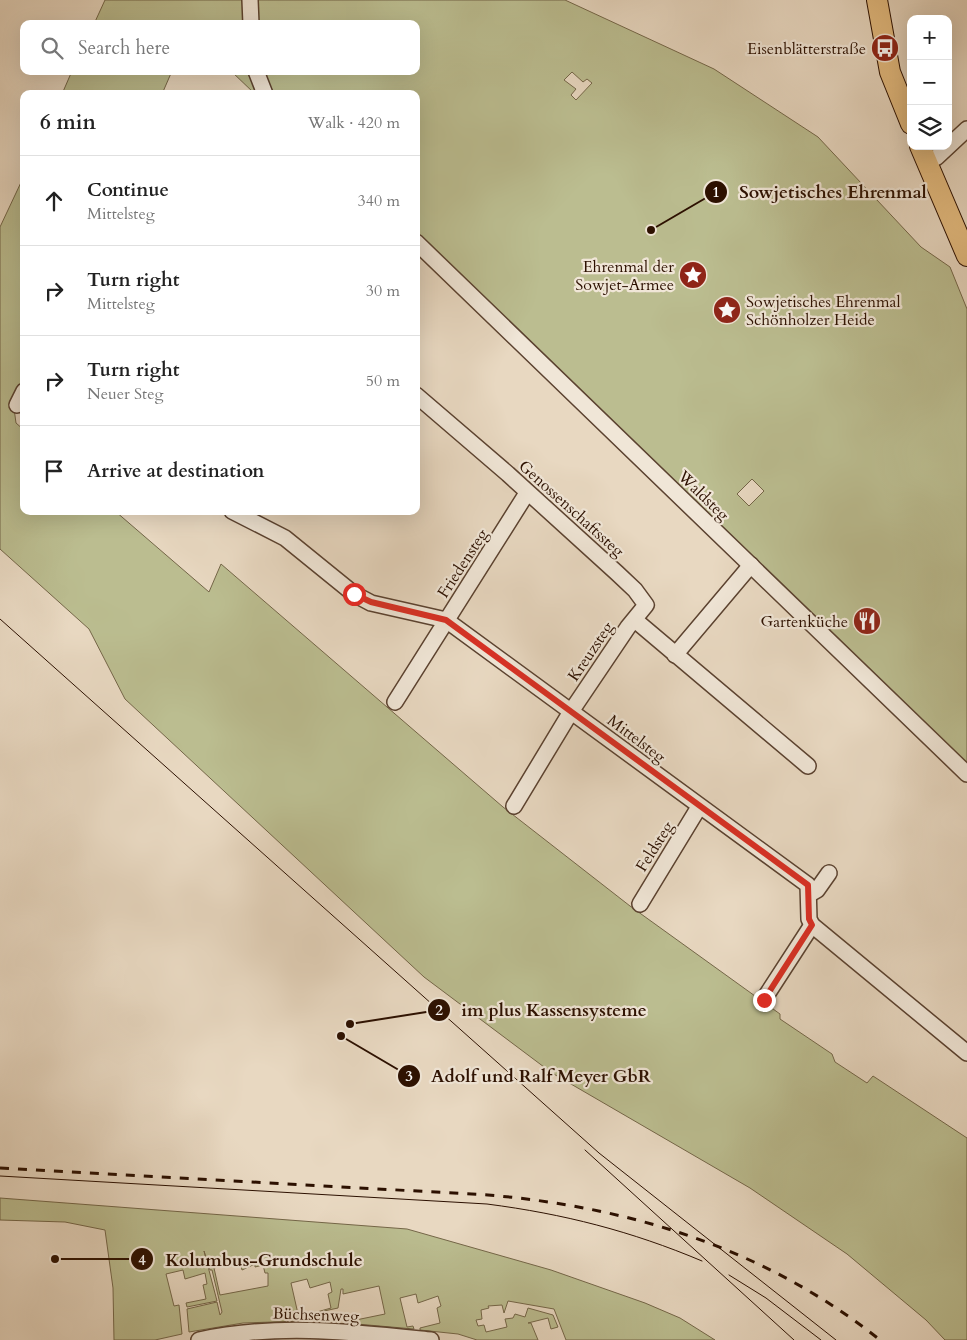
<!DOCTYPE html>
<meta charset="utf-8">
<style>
:root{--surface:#fff;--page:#f2f2f2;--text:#222;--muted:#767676;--line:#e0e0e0}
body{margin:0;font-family:Cardo,serif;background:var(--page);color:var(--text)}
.controls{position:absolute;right:15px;top:15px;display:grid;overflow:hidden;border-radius:10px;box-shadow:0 5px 20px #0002}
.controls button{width:45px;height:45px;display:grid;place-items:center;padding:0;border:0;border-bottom:1px solid var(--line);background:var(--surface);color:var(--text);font:25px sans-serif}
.stop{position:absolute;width:15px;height:15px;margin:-11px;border:4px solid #d93025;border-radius:50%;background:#fff}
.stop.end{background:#d93025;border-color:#fff;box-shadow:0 1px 5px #0008}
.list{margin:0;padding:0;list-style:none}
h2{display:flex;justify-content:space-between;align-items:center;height:65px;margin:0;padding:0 20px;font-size:21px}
h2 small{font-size:16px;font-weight:400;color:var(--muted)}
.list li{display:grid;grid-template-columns:32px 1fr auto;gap:15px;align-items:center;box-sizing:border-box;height:90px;padding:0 20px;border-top:1px solid var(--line)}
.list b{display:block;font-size:19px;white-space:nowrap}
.list p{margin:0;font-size:16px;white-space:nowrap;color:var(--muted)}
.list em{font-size:16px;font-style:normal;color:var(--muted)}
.icon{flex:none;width:28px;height:28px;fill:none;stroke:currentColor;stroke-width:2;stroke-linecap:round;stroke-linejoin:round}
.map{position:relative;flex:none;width:967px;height:1340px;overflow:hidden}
.search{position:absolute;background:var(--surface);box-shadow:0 5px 20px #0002;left:20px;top:20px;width:400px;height:55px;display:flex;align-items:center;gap:12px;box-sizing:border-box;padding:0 18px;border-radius:10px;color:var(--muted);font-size:19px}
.panel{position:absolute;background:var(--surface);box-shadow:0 5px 20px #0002;left:20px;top:90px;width:400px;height:425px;border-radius:10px}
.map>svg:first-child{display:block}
</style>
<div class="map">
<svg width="967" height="1340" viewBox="0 0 967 1340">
<rect width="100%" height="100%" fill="#e8d8c1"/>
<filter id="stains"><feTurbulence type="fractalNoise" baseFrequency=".004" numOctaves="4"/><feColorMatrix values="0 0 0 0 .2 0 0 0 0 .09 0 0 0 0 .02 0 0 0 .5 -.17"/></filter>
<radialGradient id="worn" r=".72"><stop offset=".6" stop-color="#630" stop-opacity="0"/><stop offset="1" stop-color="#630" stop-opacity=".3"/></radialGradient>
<g fill="#bbbd90" stroke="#746648" fill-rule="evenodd">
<path d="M105,0h460l149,69 104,68 103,110 29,20 17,42v460l-551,-532v-143h-161l-24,-23h185v-47h-322zM572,72l11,10 4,-3 5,4 -16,17 -5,-5 5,-6 -12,-9zM752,479l12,12 -15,15 -12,-12zM857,612l21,2 -1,16 -22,-1z"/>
<polygon points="72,71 172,71 162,94 62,94"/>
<polygon points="24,176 24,381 13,401 16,423 24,430 24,511 115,511 209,592 221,564 503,807 630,906 780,1014 780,1019 832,1054 835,1062 867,1083 873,1076 967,1138 967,1340 945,1340 926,1320 847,1254 750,1188 552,1073 424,977 125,699 89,629 0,549 0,227"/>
<path d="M0,1198l407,31 144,41 94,33 35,15 35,22h-149l-12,-31 -46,-8 -4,12 -2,-8 -14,1 1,2 -8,2 1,9 -6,1 2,6 6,-1 2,7 21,-5 -2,-8 8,-1 2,-4 10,3 3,-9 25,7 5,12 -7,2 -3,-11 -20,5h3l7,17h-61l-19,-6 -38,-4v-2l20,-5 -3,-15 4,-2 -3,-10 -20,7 -2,-9 -16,4 7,29 6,-1 1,3 -69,-6 4,-9 2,7 34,-7 -6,-28 -36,8v-5h-2l-3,19 -28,6 21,-6 -3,-14 4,-2 -2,-10 -20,6 -3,-9 -16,4 7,31h5v7l-60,2 -54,9 -2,-23 30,-7 3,13 2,-3 -10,-42h-2l-6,-19 13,50 -30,6 -1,-4 20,-4 -3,-14 4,-1 -2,-11 -20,6 -2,-9 -17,4 8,32 5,-1 3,29 -27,6h-41l-1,-52 -8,-58 -40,-8 -65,-2zM240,1262l2,8 13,-6v3l8,-2 2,8h3v13l-48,9 -6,-27z"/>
</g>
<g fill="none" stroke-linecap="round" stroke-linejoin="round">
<defs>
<g id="minor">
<polyline points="250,0 251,24"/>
<polyline points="256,71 265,94"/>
<polyline points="927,163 937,157 967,129"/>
<polyline points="416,242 967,774"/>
<polyline points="416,395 508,474 617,573 635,590 646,605 628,627 572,710 514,806"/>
<polyline points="17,405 24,391"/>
<polyline points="232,511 285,538 354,594 371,603 446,620 808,885 809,919 812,925 967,1053"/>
<polyline points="635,620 808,766"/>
<polyline points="675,655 751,565"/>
<polyline points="395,702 527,493"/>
<polyline points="810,894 817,890 829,873"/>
<polyline points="640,904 699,807"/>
<polyline points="764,999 812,925"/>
<path d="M199,1340c78,-17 154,-8 232,0"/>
</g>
<g id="major">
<polyline points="877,0 890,72 911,124"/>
<polyline points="920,146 967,256"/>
</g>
</defs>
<use href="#minor" stroke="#5b4230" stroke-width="18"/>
<use href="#major" stroke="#2c1000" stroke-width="22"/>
<use href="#minor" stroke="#f0e6d7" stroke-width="15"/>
<use href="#major" stroke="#e4bc80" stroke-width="20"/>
<g stroke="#2c1000" stroke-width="1">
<polyline points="0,619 599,1153 836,1340"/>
<polyline points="585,1150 794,1340"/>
<path d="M0,1176l487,28c77,10 144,27 215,57"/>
<polyline points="729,1275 766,1298 821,1340"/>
</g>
<path stroke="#2c1000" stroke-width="3" stroke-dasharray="9 9" stroke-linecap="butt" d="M0,1168l488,27c143,12 278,54 392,145"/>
</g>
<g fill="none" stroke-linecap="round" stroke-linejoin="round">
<polyline stroke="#d93025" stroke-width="6" points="354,594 371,602 446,620 808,885 809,919 812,925 764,1000"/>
</g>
<defs>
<symbol id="bus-disc" viewBox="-11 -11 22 22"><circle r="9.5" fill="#8f2418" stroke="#f0e6d7"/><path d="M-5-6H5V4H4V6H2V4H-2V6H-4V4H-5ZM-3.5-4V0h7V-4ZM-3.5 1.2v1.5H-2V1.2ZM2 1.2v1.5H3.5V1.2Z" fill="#fff"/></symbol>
<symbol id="sight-disc" viewBox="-11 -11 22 22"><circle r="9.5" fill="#8f2418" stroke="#f0e6d7"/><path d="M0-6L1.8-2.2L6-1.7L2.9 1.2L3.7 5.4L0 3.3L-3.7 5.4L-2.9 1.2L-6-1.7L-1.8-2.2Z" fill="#fff"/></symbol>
<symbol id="restaurant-disc" viewBox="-11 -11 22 22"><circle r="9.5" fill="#8f2418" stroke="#f0e6d7"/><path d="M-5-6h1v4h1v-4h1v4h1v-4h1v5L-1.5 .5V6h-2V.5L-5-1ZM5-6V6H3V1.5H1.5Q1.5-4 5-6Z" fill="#fff"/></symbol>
</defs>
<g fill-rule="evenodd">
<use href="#bus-disc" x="869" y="32" width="32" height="32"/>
<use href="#sight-disc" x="677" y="259" width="32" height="32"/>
<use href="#sight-disc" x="711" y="294" width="32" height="32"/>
<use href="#restaurant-disc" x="851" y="605" width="32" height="32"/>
</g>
<g text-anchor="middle" stroke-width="4.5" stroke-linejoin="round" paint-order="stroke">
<g font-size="16" fill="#2c1000" stroke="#f0e6d7" text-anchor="end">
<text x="866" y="54">Eisenblätterstraße</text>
<text x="674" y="272">Ehrenmal der<tspan x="674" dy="18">Sowjet-Armee</tspan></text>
<text x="746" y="307" text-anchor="start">Sowjetisches Ehrenmal<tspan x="746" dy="18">Schönholzer Heide</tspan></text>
<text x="848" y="627">Gartenküche</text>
</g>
<g font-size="16" fill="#2c1000" stroke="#f0e6d7">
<text transform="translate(704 495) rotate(44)" y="6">Waldsteg</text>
<text transform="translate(572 508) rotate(42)" y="6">Genossenschaftssteg</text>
<text transform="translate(462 563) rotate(-57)" y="6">Friedensteg</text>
<text transform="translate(590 651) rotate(-56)" y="6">Kreuzsteg</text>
<text transform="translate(637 738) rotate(37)" y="6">Mittelsteg</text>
<text transform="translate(654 846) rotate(-58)" y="6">Feldsteg</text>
<text transform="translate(316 1314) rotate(2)" y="6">Büchsenweg</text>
</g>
</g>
<path fill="none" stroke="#2c1000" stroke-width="2" d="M651 230L716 192M350 1024L439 1010M341 1036L409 1076M55 1259L142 1259"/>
<g fill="#2c1000" stroke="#f0e6d7" stroke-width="2">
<circle cx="651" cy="230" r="5"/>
<circle cx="350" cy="1024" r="5"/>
<circle cx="341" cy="1036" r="5"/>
<circle cx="55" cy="1259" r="5"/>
<circle cx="716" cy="192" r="12"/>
<circle cx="439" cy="1010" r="12"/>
<circle cx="409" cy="1076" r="12"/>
<circle cx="142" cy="1259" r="12"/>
</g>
<g font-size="15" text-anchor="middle" font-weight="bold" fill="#fff">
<text x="716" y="197">1</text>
<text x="439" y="1015">2</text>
<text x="409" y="1081">3</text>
<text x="142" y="1265">4</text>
</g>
<g font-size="18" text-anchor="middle" font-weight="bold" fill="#2c1000" stroke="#f0e6d7" stroke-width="4.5" stroke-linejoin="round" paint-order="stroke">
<text x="833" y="198">Sowjetisches Ehrenmal</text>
<text x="554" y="1016">im plus Kassensysteme</text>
<text x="541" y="1082">Adolf und Ralf Meyer GbR</text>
<text x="264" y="1266">Kolumbus-Grundschule</text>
</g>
<rect width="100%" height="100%" filter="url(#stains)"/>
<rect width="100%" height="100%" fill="url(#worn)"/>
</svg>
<div class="controls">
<button>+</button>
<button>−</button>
<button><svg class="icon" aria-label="layers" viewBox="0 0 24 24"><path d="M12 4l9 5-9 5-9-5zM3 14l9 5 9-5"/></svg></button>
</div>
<div class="stop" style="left:354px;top:594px"></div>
<div class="stop end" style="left:764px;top:1000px"></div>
<div class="search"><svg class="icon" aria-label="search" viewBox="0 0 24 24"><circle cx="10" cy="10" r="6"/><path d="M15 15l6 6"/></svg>Search here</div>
<section class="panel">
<h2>6 min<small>Walk · 420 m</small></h2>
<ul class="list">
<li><svg class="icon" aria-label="ahead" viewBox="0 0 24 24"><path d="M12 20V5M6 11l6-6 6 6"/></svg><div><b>Continue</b><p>Mittelsteg</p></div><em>340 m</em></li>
<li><svg class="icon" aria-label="right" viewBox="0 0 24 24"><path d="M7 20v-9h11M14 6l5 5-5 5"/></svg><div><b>Turn right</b><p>Mittelsteg</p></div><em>30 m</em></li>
<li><svg class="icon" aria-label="right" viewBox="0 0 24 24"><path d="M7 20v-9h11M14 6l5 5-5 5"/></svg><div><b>Turn right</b><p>Neuer Steg</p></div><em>50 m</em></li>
<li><svg class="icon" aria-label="arrive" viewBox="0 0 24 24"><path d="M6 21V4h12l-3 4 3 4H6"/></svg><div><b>Arrive at destination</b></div></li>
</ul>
</section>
</div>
